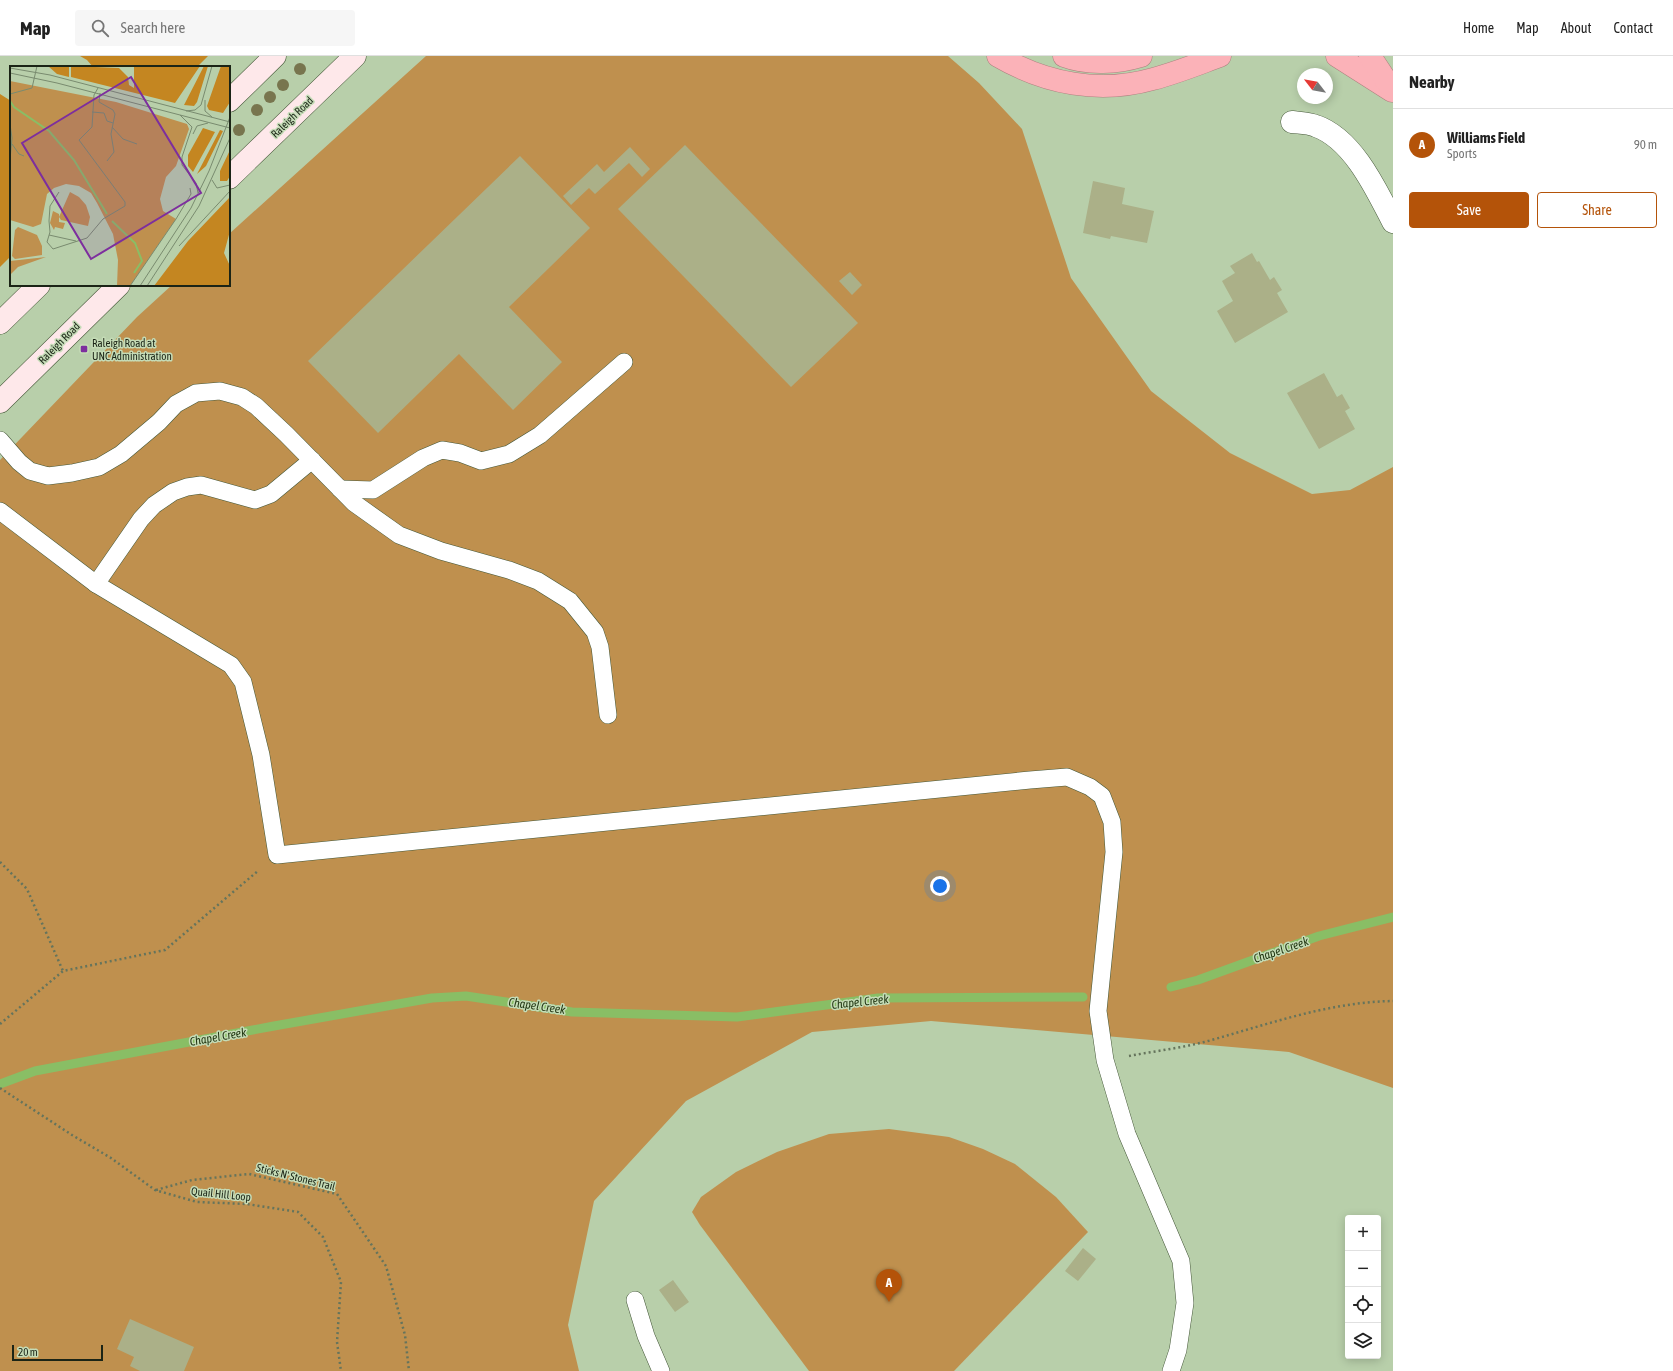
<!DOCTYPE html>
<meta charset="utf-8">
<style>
:root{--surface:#fff;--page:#f6f6f6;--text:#222;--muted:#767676;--line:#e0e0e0;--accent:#b45309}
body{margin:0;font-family:"Asap Condensed",sans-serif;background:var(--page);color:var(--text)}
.controls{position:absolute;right:12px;bottom:12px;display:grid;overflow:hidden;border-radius:4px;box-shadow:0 2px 10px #0003}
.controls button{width:36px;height:36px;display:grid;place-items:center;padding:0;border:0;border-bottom:1px solid var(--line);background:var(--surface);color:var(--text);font:20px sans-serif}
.compass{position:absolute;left:1297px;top:12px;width:36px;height:36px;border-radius:50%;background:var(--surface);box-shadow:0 2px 10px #0003;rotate:301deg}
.scale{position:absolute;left:12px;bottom:10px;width:91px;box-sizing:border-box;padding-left:4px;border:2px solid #1b2416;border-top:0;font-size:11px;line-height:14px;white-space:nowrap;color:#1b2416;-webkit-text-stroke:3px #c5dcb7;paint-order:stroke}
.you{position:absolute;left:940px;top:830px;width:14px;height:14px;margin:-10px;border:3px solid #fff;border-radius:50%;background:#1a73e8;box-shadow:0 0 0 6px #1a73e833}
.badge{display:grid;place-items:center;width:26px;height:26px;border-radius:50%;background:var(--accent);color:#fff;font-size:13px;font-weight:700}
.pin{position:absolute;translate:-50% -33px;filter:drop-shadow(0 1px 2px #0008)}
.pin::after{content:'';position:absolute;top:21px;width:14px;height:12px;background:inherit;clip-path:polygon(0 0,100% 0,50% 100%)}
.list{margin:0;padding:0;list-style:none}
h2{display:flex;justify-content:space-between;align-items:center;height:52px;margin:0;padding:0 16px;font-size:17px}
h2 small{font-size:13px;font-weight:400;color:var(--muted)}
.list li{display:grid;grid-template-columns:26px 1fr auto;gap:12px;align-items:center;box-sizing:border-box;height:72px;padding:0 16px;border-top:1px solid var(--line)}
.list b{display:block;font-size:15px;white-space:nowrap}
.list p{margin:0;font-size:13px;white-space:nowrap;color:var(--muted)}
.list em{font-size:13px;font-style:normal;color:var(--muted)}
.actions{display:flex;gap:8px;padding:12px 16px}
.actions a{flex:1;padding:9px 0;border:1px solid var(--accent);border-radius:4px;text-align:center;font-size:14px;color:var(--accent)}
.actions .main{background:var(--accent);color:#fff}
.icon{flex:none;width:22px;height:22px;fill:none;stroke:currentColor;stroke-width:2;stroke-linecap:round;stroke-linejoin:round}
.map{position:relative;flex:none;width:1393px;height:1315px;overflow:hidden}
header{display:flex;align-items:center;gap:24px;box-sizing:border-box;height:56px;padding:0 20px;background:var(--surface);border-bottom:1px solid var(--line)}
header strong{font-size:19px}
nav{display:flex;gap:22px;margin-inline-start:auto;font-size:14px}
.search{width:280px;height:36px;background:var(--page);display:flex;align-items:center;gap:10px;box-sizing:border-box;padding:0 14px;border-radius:4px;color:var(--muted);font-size:15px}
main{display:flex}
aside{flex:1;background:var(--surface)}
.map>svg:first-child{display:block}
</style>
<header>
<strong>Map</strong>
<div class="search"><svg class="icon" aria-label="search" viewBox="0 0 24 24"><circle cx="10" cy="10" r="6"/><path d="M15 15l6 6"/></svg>Search here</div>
<nav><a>Home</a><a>Map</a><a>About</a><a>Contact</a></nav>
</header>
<main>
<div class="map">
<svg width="1393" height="1315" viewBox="0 0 1393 1315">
<rect width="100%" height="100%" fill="#b8cfaa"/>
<g fill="#bf904e">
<polygon points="426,0 948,0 979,27 1022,73 1071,222 1151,335 1230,397 1312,438 1350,434 1393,411 1393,1032 1289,996 931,965 812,976 686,1045 594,1145 568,1269 579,1315 0,1315 0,404 137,261 172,229 229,229 229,178"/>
<polygon points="889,1073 949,1081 983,1093 1015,1108 1056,1141 1088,1176 954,1315 809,1315 700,1169 692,1156 701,1141 736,1116 777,1096 829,1078"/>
</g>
<g fill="#c48621">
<polygon points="80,0 208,0 197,11 93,11 87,4"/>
<polygon points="0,38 11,45 11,200 0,211"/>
</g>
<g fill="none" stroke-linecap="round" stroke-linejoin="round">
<g stroke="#89be65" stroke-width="9">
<polyline points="1171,931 1198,924 1319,880 1393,861"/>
<polyline points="0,1028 35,1015 274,970 432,942 466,940 572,956 737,961 878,942 1083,941"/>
</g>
</g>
<g fill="#abb088">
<polygon points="685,89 858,267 791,331 618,153"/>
<polygon points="630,91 650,113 642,121 629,107 595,138 589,132 571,149 563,140 597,108 604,116"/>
<polygon points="520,100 590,172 509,251 562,306 513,354 459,298 378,377 308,305"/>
<polygon points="1093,125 1125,132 1122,148 1154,155 1147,187 1111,180 1110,183 1083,177"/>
<polygon points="1252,197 1257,206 1259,205 1270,224 1274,221 1282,234 1277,237 1288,256 1235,287 1217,255 1233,245 1222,225 1235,217 1230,210"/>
<polygon points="850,216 862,229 852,239 839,225"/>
<polygon points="1324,317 1337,341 1342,338 1350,352 1345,355 1355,373 1319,393 1287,337"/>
<polygon points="1083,1192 1096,1203 1078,1225 1065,1215"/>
<polygon points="673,1224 689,1246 675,1256 659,1234"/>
<polygon points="130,1263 194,1291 184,1315 140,1315 130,1310 134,1301 117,1293"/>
</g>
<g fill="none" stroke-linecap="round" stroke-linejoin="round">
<defs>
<g id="lane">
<polyline points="0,384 19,406 30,415 48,420 72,417 99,411 121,398 159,366 176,348 196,337 220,335 242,341 256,350 286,378 354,447 399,479 441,495 509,514 538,525 570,545 595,576 600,591 608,659"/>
<polyline points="340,433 373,434 423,402 442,394 460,397 481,405 509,398 540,379 624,306"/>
<polyline points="0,455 96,528 231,609 243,626 261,699 277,799 1030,724 1067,721 1090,731 1102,740 1112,766 1114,796 1098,955 1105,1004 1127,1078 1181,1205 1185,1247 1178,1294 1171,1315"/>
<polyline points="96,528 141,463 154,449 173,436 187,431 201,429 255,444 271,438 312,404"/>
<polyline points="635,1244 646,1280 661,1315"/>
</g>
<path id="street" d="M1292,66c8,1 17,1 24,4 37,13 60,63 77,96"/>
<g id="secondary">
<polyline points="229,45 275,0"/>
<polyline points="229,122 355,0"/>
<polyline points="0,267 39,229"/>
<polyline points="0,346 119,229"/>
</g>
<g id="highway">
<path d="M998,0c48,28 102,38 155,23 23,-6 45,-15 67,-23"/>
<path d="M1064,0c24,9 54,7 77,0"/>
<polyline points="1337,0 1392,35"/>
<polyline points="1370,0 1389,29"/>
</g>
</defs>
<use href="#lane" stroke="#445738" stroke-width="18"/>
<use href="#street" stroke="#445738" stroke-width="23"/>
<use href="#secondary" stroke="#445738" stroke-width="23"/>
<use href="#highway" stroke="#ad807f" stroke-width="23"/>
<g stroke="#65745c" stroke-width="2.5" stroke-dasharray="2 3" stroke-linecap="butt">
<polyline points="0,806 27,833 63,915"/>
<polyline points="0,968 63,915 165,894 259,814"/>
<path d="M1129,1000c26,-5 53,-8 79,-15 61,-17 121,-39 185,-40"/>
<polyline points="0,1032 72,1079 111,1102 155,1134 197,1146 247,1148 298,1156 323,1181 341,1226 337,1286 341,1315"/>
<polyline points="156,1134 192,1124 249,1118 337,1138 386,1210 405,1279 409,1315"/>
</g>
<use href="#lane" stroke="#fff" stroke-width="17"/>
<use href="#street" stroke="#fff" stroke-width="22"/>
<use href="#secondary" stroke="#fee8ea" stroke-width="22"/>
<use href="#highway" stroke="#fbb2b8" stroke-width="22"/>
</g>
<g fill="#78754e">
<circle cx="300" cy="13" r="6"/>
<circle cx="283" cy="29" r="6"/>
<circle cx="270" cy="41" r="6"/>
<circle cx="257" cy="54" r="6"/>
<circle cx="239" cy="74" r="6"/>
</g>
<rect fill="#7d2e9e" stroke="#c5dcb7" stroke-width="1.5" x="80" y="289" width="8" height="8" rx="2"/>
<g text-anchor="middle" stroke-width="3" stroke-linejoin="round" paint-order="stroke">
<g font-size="11" fill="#1b2416" stroke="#c5dcb7">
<text transform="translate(292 61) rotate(-44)" y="4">Raleigh Road</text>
<text transform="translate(59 287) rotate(-45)" y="4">Raleigh Road</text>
<text transform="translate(296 1121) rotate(14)" y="4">Sticks N' Stones Trail</text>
<text transform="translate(221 1138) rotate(6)" y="4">Quail Hill Loop</text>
</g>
<g font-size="11" fill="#1b2416" stroke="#c5dcb7" text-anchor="start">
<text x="92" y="291">Raleigh Road at<tspan x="92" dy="13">UNC Administration</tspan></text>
</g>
<g font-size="12" font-style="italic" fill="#1e330f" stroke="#c5dcb7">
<text transform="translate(1281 894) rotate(-19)" y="4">Chapel Creek</text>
<text transform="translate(860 946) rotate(-6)" y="4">Chapel Creek</text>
<text transform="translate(537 950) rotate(8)" y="4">Chapel Creek</text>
<text transform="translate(218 981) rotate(-10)" y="4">Chapel Creek</text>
</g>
</g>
<g transform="translate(10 10)">
<rect width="220" height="220" fill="#b8cfaa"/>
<path d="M0,15l106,21 71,22 2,5 -13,37 -10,11 -6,22 3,12 13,8 -46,67h-13l1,-26 -5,-26 -16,-31 -6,-10 -12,-7 -13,-2 -12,4 -7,6 -6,30 -8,3 -23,-7zM60,126l9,5 7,8 4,12 -2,9 -27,-6 -2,-3zM43,145l6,3v8l6,1 -2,6 -8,-2 -1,3 -4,-7zM8,161l19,8 5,11v9l-27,4 -3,-3 3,-26zM36,191l-28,10 -8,8v-14z" fill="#bf904e"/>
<path d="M38,0h21v11l-12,-3zM61,0l48,2 9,9 1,8 5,3v-22h66l-25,37 -104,-26zM194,0h4l-11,36 -3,4 -10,-1zM211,0h9v36l-7,11 -14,-3 -2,-4zM193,62l12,4 -22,40 -5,-6v-11zM210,64l3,1 -17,35 -9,8zM220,84v26l-3,5h-7v-10zM220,131v34l-6,22 6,13v20h-76l34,-45z" fill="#c48621"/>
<path fill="none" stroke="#89be65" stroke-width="2" d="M0,35l4,6 35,24 25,29 33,54M102,155l23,22 7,18 -8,12"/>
<path fill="none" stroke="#798b6f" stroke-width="1" d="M0,2l40,7 180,47M0,7l47,10 173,45M90,27l-1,9 14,8 2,4 -4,20 3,18 -7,9M0,28l22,-6 5,-22M195,34v11l7,6M176,45l9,-1 6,-5 11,-39M82,46l12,1 3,8 6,2M170,49l12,12 -10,30v8l14,18 2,10M0,58l2,14 -2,22M102,61l11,12 14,5M183,68l4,-8 11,-3M2,78l7,10 5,2M202,114l5,8 13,-3M49,126l-9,14 -1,15 1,11 -3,10 6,7 34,-11 16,-19 22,-13v-4l-46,-62 13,-13 2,-32 4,-7M39,169l27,6M169,180l51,-55M120,220l46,-67 15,-25 -1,-6M130,220l51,-78 18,-37 21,-54M137,220l52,-80 31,-68"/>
<path fill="#7d2e9e" fill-opacity="0.15" stroke="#7d2e9e" stroke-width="2" d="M121,11l70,116 -110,66 -69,-116z"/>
<rect width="220" height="220" fill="none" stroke="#1b2416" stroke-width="2"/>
</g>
</svg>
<div class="controls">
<button>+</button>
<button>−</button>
<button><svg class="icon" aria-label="locate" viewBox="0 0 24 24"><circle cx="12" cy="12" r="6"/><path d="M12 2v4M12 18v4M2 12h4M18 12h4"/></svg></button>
<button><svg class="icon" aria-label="layers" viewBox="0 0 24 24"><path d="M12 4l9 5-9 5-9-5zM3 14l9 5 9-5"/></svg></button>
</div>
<svg class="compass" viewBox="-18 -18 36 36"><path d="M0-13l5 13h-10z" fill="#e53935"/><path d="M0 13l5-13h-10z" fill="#767676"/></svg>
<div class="scale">20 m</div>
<div class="you"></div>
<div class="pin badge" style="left:889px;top:1246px">A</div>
</div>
<aside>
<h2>Nearby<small></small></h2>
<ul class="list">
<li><span class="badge">A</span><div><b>Williams Field</b><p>Sports</p></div><em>90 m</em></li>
</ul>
<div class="actions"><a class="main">Save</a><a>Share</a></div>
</aside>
</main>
